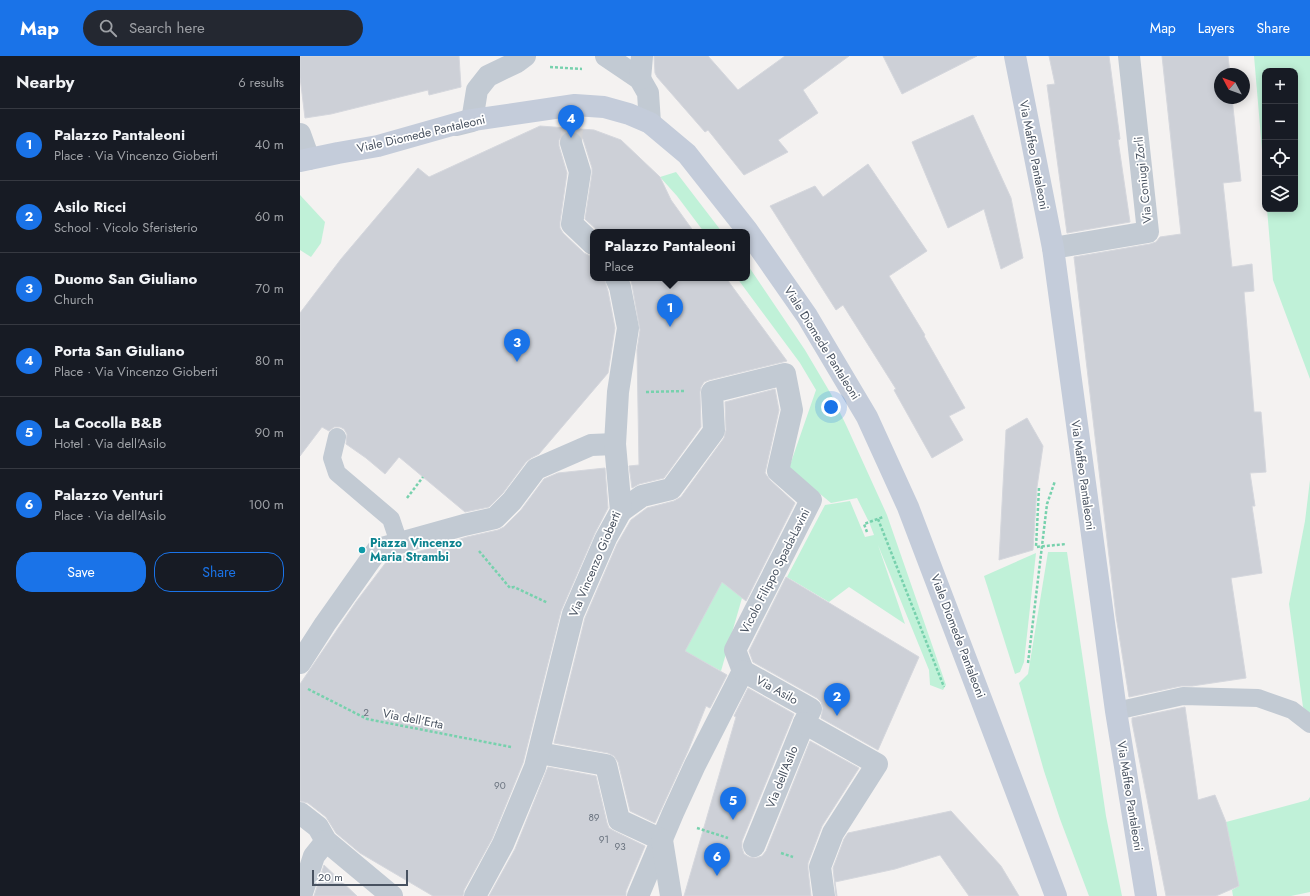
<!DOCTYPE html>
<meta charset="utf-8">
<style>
:root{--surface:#171b24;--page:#242831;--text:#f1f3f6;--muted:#9ea1a6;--line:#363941;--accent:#1a73e8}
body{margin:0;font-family:Jost,sans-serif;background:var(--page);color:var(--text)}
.controls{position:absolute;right:12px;top:12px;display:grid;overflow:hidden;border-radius:8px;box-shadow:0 2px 10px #0003}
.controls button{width:36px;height:36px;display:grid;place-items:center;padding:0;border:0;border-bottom:1px solid var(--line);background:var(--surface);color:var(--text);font:20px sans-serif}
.compass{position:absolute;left:914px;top:12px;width:36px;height:36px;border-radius:50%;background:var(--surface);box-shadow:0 2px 10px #0003;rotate:311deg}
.scale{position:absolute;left:12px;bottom:10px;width:96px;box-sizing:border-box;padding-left:4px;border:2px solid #485260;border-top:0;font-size:11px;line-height:14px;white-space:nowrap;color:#485260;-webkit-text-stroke:3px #fff;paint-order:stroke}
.you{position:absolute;left:531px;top:351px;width:14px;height:14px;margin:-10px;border:3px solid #fff;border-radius:50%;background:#1a73e8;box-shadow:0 0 0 6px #1a73e833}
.badge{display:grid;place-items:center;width:26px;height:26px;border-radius:50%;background:var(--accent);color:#fff;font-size:13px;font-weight:700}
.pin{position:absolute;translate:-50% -33px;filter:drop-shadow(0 1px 2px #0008)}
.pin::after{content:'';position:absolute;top:21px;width:14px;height:12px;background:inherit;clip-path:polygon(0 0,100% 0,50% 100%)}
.popup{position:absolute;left:290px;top:173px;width:160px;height:52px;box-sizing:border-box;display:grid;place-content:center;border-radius:8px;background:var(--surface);filter:drop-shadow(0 1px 3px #0005);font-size:13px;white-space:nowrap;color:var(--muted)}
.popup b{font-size:15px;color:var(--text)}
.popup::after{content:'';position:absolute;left:50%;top:100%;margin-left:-8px;border:8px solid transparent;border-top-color:var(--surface)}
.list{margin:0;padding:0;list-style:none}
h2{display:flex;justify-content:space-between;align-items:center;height:52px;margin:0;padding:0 16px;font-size:17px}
h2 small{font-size:13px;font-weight:400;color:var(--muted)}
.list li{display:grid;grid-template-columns:26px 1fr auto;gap:12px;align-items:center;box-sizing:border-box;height:72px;padding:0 16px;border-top:1px solid var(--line)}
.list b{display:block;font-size:15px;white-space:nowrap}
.list p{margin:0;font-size:13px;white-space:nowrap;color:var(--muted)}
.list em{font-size:13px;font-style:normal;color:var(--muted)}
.actions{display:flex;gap:8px;padding:12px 16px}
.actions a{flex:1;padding:9px 0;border:1px solid var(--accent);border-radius:16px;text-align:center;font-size:14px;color:var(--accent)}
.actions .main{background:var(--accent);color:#fff}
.icon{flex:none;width:22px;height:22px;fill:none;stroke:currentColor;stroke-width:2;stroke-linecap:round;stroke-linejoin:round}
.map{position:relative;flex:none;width:1010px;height:840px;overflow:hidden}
header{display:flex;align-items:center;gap:24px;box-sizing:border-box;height:56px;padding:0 20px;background:var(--accent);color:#fff}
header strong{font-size:19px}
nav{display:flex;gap:22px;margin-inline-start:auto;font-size:14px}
.search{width:280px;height:36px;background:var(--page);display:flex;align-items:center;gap:10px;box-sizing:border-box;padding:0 14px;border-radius:22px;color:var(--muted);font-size:15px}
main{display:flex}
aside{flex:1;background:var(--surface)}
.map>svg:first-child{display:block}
</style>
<header>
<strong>Map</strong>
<div class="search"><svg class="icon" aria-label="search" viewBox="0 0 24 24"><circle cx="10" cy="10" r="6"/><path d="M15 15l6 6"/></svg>Search here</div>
<nav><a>Map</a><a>Layers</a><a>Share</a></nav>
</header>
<main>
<aside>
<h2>Nearby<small>6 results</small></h2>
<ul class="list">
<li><span class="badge">1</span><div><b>Palazzo Pantaleoni</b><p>Place · Via Vincenzo Gioberti</p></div><em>40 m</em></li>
<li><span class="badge">2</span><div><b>Asilo Ricci</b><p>School · Vicolo Sferisterio</p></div><em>60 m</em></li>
<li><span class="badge">3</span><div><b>Duomo San Giuliano</b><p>Church</p></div><em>70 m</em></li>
<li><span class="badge">4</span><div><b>Porta San Giuliano</b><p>Place · Via Vincenzo Gioberti</p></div><em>80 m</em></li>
<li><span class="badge">5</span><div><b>La Cocolla B&amp;B</b><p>Hotel · Via dell'Asilo</p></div><em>90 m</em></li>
<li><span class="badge">6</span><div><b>Palazzo Venturi</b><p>Place · Via dell'Asilo</p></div><em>100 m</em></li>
</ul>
<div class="actions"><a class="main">Save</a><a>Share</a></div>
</aside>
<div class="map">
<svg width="1010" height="840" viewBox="0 0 1010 840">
<rect width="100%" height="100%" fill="#f4f2f1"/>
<g fill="#c0f1d8">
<polygon points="954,0 1010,0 1010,323 973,224 967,153 995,153 995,15 965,15 965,129"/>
<polygon points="376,116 422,176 404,176 377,140 360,121"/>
<polygon points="0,139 25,166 21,187 11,201 0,194"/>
<polygon points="447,208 505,294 531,338 547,371 587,459 646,629 643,634 630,629 629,614 578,489 605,568 549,531 529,546 487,521 525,449 550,445 565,481 574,479 569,466 557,442 531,447 489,412 516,334 500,307 437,222 447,222"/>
<polygon points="1010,424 1010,660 1003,651 989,548 1005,465"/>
<polygon points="748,496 767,496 806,760 822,840 789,840 760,763 744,715 719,627 728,618"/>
<polygon points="736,497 724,606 720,616 715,618 684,520"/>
<polygon points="414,511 442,542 421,615 377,591"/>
<polygon points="1010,741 1010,836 991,840 933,840 932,834 939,830 926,766 1008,744"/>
</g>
<g fill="#cdd0d7" stroke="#d5d7dd">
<polygon points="0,0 159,0 161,31 129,39 128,34 31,58 5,62 0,21"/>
<polygon points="354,0 408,0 438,34 485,0 549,0 503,34 518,57 478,84 488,96 444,119 408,74 405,76 357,21 355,17"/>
<polygon points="583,0 677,0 602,38"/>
<polygon points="749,0 809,0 820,83 818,84 830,166 767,177 747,29 755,28"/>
<polygon points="862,0 928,0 930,18 920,18 920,42 932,42 941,125 923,127 932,211 952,208 954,235 944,236 954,356 961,356 966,416 950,417 955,450 952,450 962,517 931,522 946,622 892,630 881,630 829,641 816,560 774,201 850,188 856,186 860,181 881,178"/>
<polygon points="673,59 711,142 723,202 701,213 684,153 648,172 612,86"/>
<polygon points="240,70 294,74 321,84 360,121 371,144 394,176 299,176 285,163 292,118 292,112 283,83 279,78 273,75 267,75 262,79 259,84 259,90 267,117 260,166 260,172 263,177 284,197 290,200 293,200 293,222 304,222 308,235 315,272 308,317 239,398 231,402 226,406 203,437 189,451 165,456 99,401 85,418 66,402 46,388 47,378 44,373 40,371 34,371 29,375 22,371 0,400 0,257 41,203 118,112 129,121"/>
<polygon points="568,108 627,195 589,220 625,279 624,280 665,352 649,360 663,384 632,402 594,334 596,333 543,249 536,254 470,150 515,130 523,141"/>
<polygon points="330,222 426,222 487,305 409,324 404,326 401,331 400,336 401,371 364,422 339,428 332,432 329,410 339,409 337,294 340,274 332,229"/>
<polygon points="475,333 479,354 465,417 470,424 495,447 446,545 422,526 385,595 427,619 410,652 406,650 388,695 355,767 330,755 318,706 314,700 308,697 254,687 285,562 317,488 331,464 347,452 374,445 381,441 424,382 426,374 425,346"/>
<polygon points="727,362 743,390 737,431 733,494 699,504 706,374"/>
<polygon points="305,412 308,452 295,477 261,555 223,707 192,783 164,834 163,840 133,840 60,797 36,777 26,761 8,747 0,745 0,628 56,546 87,505 167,481 198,474 204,471 221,454 244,423 258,417"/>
<polygon points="486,521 619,601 578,694 521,662 523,652 521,646 517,642 453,606 449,595"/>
<polygon points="448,632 494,658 442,785 442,792 444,798 449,801 456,802 462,800 466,795 510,685 559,712 522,770 508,807 508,813 511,840 384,840 436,661 434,660"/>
<polygon points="885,651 898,744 915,739 926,766 939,830 916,840 866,840 832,666 832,662"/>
<polygon points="248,711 296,720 307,767 309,772 314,775 345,790 326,835 326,840 189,840 215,793"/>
<polygon points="651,755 701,810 719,840 669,840 640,799 595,813 535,826 537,840 536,840 533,812 544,783 548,777"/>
<polygon points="24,809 57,840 14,840"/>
</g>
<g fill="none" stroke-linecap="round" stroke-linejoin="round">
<polyline stroke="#d2d2d4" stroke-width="22" stroke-dasharray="22 11" stroke-linecap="butt" points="271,87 272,73"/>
<g stroke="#77d1ad" stroke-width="2.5" stroke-dasharray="3 2" stroke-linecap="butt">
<polyline points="250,11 282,13"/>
<polyline points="346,336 385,335"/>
<polyline points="739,432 736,491 766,488"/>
<polyline points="107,442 123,421"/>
<polyline points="578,463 644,631"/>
<polyline points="567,476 564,468 583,461"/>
<polyline points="179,495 210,532 214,531 248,547"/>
<polyline points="728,607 747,448 755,425"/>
<polyline points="8,633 67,663 211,691"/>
<polyline points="397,772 428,782"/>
<polyline points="481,797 493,801"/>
</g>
<g stroke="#c2cad3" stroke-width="18">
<polyline points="37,381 32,402 37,417 91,463 99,487"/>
<polyline points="816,655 883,640 958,642 992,654 1010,668"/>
</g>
<g stroke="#c2cad3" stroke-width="22">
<polyline points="306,0 340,23 348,37 350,67"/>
<polyline points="340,23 342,0"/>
<polyline points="156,69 172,65 177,34 188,20 217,6 225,0"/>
<polyline points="0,78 9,103"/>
<polyline points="271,87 280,116 272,168 293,188"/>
<polyline points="753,192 848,176 829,0"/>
<polyline points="321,455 342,440 371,433 414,375 412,336 485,318 492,354 478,415 511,444 435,594 443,615 395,709 373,757 338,840"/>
<polyline points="0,607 25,568 78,493 164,469 195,462 212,445 236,413 291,389 315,388"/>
<polyline points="443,615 511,653 504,667 454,790"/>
<polyline points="504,667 577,708 533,777 520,811 524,840"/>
<polyline points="239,697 306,709 319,764 362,784"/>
<polyline points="0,757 18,771 26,785 92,840"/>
<polyline points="362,784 371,840"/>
<polyline points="1,840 14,800 26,785"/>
<polyline points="175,840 203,788 235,711 273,558 306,482 321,455 315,388 318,336 328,272 320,231 316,222"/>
</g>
<g stroke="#c4ccda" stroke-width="22">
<polyline points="715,0 753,192 816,655 846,840"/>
<polyline points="0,105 38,97 78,90 166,65 275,49 304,51 329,58 350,67 387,98 447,174 507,260 567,361 608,451 756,840"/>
</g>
</g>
<circle fill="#0f9aa8" stroke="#fff" stroke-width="1.5" cx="62" cy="494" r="4"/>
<g text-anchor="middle" stroke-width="3.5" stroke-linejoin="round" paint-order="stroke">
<g font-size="10" fill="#69727e">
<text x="66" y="660">2</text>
<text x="200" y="733">90</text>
<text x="294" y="765">89</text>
<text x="304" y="787">91</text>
<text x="320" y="794">93</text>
</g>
<g font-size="12" fill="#485260" stroke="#fff">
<text transform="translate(121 78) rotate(-13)" y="4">Viale Diomede Pantaleoni</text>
<text transform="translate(734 99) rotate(79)" y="4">Via Maffeo Pantaleoni</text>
<text transform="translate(843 124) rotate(-96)" y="4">Via Coniugi Zorli</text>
<text transform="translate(522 287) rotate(58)" y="4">Viale Diomede Pantaleoni</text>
<text transform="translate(783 419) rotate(82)" y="4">Via Maffeo Pantaleoni</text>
<text transform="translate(295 508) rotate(-67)" y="4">Via Vincenzo Gioberti</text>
<text transform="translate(475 515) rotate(-63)" y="4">Vicolo Filippo Spada-Lavini</text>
<text transform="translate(658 580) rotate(69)" y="4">Viale Diomede Pantaleoni</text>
<text transform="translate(477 634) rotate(29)" y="4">Via Asilo</text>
<text transform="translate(113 663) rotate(11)" y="4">Via dell'Erta</text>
<text transform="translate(482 721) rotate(-68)" y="4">Via dell'Asilo</text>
<text transform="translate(830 740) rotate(81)" y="4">Via Maffeo Pantaleoni</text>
</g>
<g font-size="12" font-weight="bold" fill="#0d838f" stroke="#fff" text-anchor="start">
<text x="70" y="491">Piazza Vincenzo<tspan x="70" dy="14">Maria Strambi</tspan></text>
</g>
</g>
</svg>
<div class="controls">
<button>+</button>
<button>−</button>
<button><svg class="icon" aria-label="locate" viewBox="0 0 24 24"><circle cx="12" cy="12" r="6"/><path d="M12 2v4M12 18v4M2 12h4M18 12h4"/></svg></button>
<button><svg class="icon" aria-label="layers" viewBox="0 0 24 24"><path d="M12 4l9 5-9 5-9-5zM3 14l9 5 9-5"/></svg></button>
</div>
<svg class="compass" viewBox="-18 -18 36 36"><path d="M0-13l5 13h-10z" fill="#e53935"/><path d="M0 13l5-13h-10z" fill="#9ea1a6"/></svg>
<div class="scale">20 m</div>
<div class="you"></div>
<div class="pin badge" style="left:370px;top:271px">1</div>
<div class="popup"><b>Palazzo Pantaleoni</b>Place</div>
<div class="pin badge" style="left:537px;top:660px">2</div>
<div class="pin badge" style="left:217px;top:306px">3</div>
<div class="pin badge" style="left:271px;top:82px">4</div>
<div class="pin badge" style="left:433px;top:764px">5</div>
<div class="pin badge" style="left:417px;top:820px">6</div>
</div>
</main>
